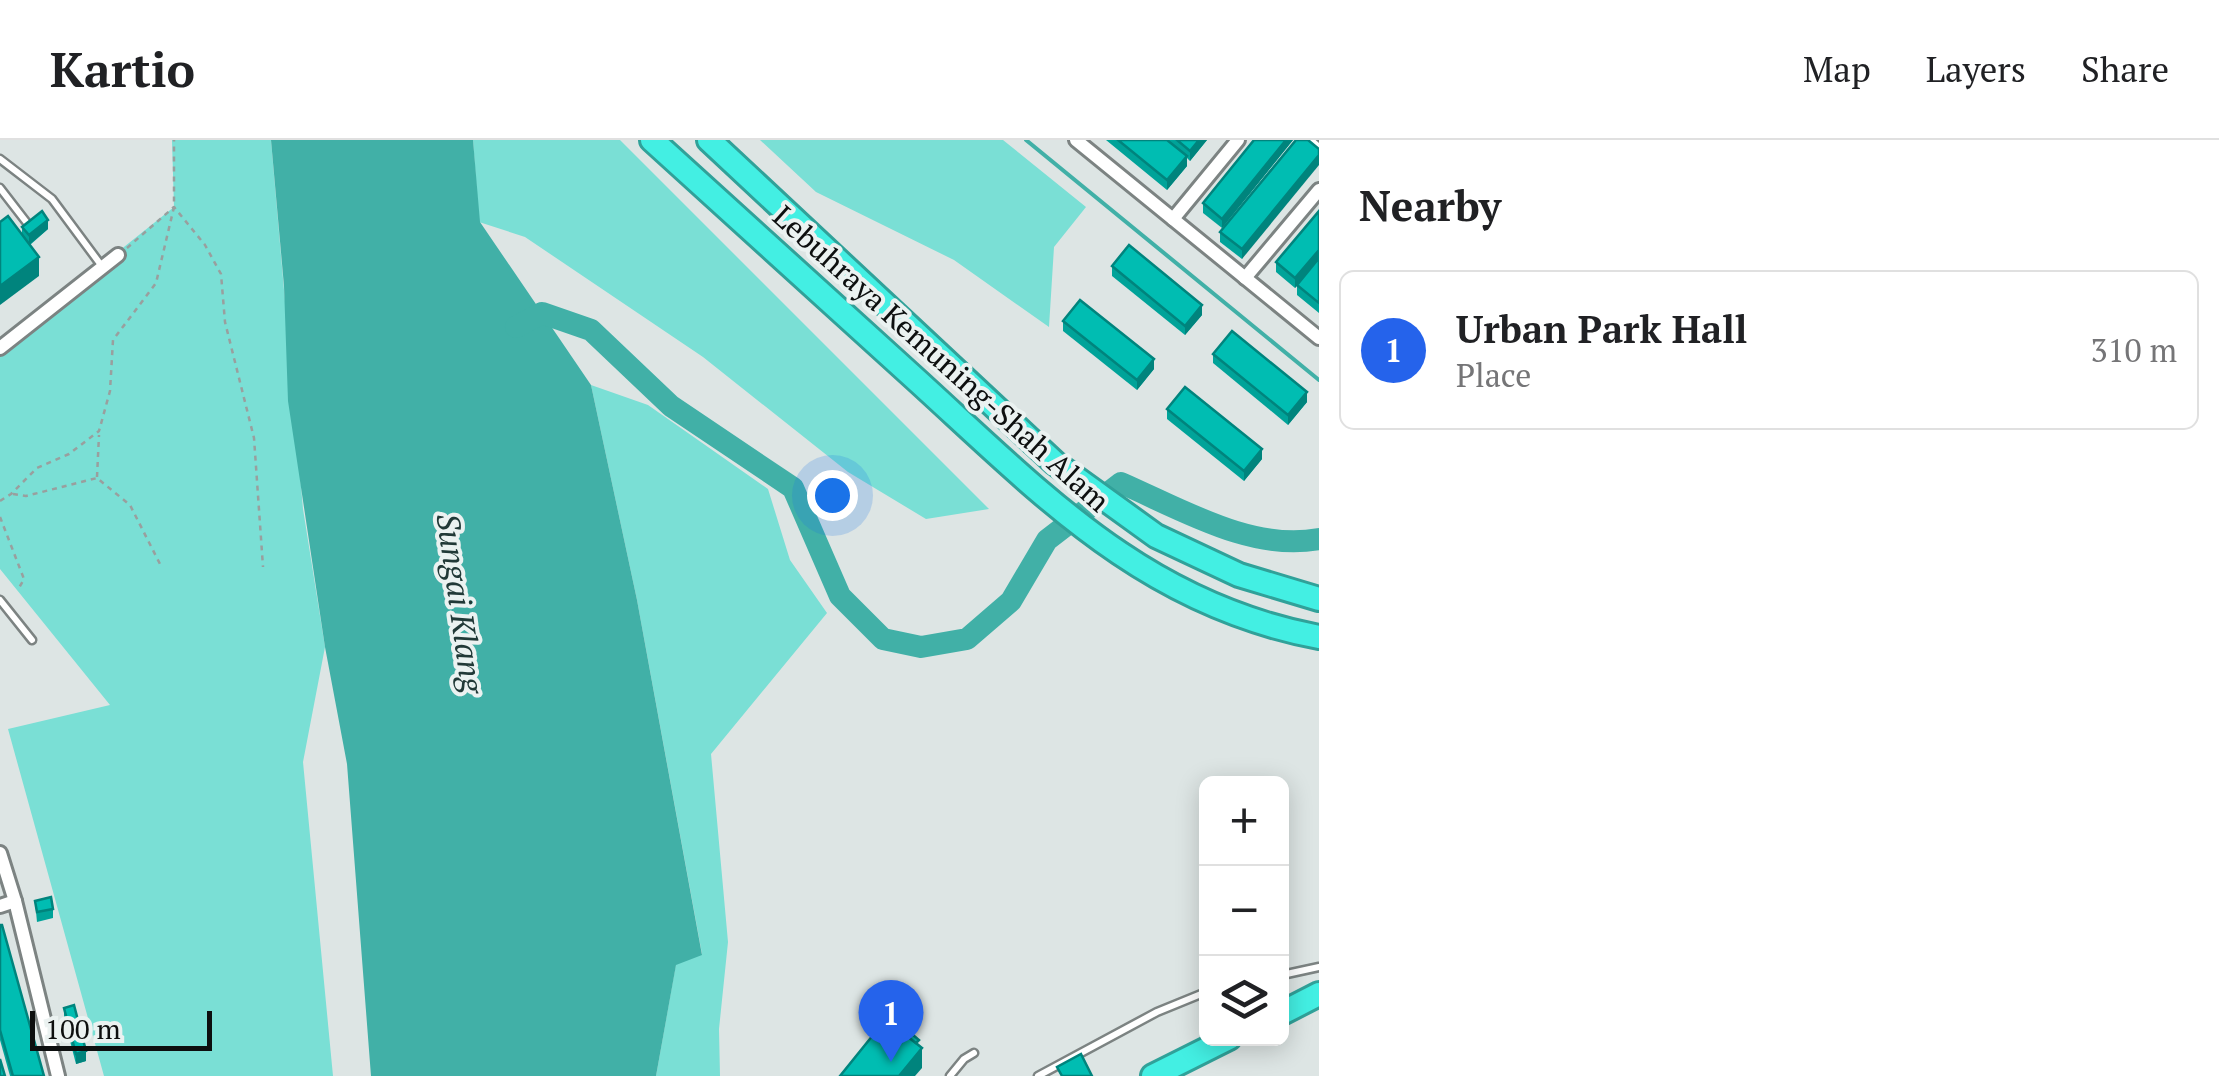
<!DOCTYPE html>
<meta charset="utf-8">
<style>
:root{--surface:#fff;--page:#f6f6f6;--text:#202124;--muted:#757577;--line:#e0e0e0;--accent:#2563eb}
body{margin:0;font-family:"PT Serif",serif;background:var(--page);color:var(--text)}
.controls{position:absolute;right:30px;bottom:30px;display:grid;overflow:hidden;border-radius:15px;box-shadow:0 5px 25px #0003}
.controls button{width:90px;height:90px;display:grid;place-items:center;padding:0;border:0;border-bottom:2px solid var(--line);background:var(--surface);color:var(--text);font:50px sans-serif}
.scale{position:absolute;left:30px;bottom:25px;width:182px;box-sizing:border-box;padding-left:10px;border:5px solid #0d0f0f;border-top:0;font-size:28px;line-height:35px;white-space:nowrap;color:#0d0f0f;-webkit-text-stroke:8px #ebf2f1;paint-order:stroke}
.you{position:absolute;left:832px;top:355px;width:35px;height:35px;margin:-25px;border:8px solid #fff;border-radius:50%;background:#1a73e8;box-shadow:0 0 0 15px #1a73e833}
.badge{display:grid;place-items:center;width:65px;height:65px;border-radius:50%;background:var(--accent);color:#fff;font-size:32px;font-weight:700}
.pin{position:absolute;translate:-50% -82px;filter:drop-shadow(0 2px 5px #0008)}
.pin::after{content:'';position:absolute;top:52px;width:35px;height:30px;background:inherit;clip-path:polygon(0 0,100% 0,50% 100%)}
.list{margin:0;padding:0;list-style:none}
h2{display:flex;justify-content:space-between;align-items:center;height:130px;margin:0;padding:0 40px;font-size:42px}
h2 small{font-size:32px;font-weight:400;color:var(--muted)}
.list li{display:grid;grid-template-columns:65px 1fr auto;gap:30px;align-items:center;box-sizing:border-box;height:160px;margin:0 20px 20px;padding:0 20px;border:2px solid var(--line);border-radius:15px}
.list b{display:block;font-size:38px;white-space:nowrap}
.list p{margin:0;font-size:32px;white-space:nowrap;color:var(--muted)}
.list em{font-size:32px;font-style:normal;color:var(--muted)}
.icon{flex:none;width:55px;height:55px;fill:none;stroke:currentColor;stroke-width:2;stroke-linecap:round;stroke-linejoin:round}
.map{position:relative;flex:none;width:1319px;height:936px;overflow:hidden}
header{display:flex;align-items:center;gap:60px;box-sizing:border-box;height:140px;padding:0 50px;background:var(--surface);border-bottom:2px solid var(--line)}
header strong{font-size:48px}
nav{display:flex;gap:55px;margin-inline-start:auto;font-size:35px}
main{display:flex}
aside{flex:1;background:var(--surface)}
.map>svg:first-child{display:block}
</style>
<header>
<strong>Kartio</strong>
<nav><a>Map</a><a>Layers</a><a>Share</a></nav>
</header>
<main>
<div class="map">
<svg width="1319" height="936" viewBox="0 0 1319 936">
<rect width="100%" height="100%" fill="#dde5e4"/>
<g fill="#7adfd5">
<polygon points="172,0 271,0 303,369 325,507 303,622 333,936 104,936 8,589 110,565 0,429 0,206 174,67"/>
<polygon points="473,0 620,0 989,369 926,379 848,332 703,217 525,97 479,82"/>
<polygon points="760,0 1003,0 1086,67 1054,107 1049,187 954,120 816,52"/>
<polygon points="591,245 648,265 768,349 790,420 827,473 711,614 728,802 719,889 720,936 656,936 676,824 702,814 637,460"/>
</g>
<polygon fill="#41b0a7" points="271,0 473,0 480,82 591,245 637,460 702,815 676,825 656,936 371,936 347,624 325,507 288,261 284,146"/>
<g fill="none" stroke-linecap="round" stroke-linejoin="round">
<polyline stroke="#41b0a7" stroke-width="4" points="1026,0 1319,240"/>
<path stroke="#41b0a7" stroke-width="22" d="M516,187l26,-14 49,17 80,76 122,82 47,108 43,43 38,8 46,-8 44,-38 36,-61 74,-57c60,26 131,69 198,56"/>
<defs>
<g id="service">
<polyline points="1311,0 1319,7"/>
<polyline points="0,19 52,59 101,125"/>
<polyline points="0,48 27,83"/>
<polyline points="0,460 32,500"/>
<polyline points="1282,835 1319,827"/>
<polyline points="950,936 964,919 974,913"/>
<polyline points="1038,936 1157,872 1206,852"/>
</g>
<g id="minor">
<polyline points="1076,0 1319,198"/>
<polyline points="1173,79 1238,0"/>
<polyline points="1245,138 1319,50"/>
<polyline points="0,208 118,115"/>
<polyline points="0,713 15,761 58,936"/>
<polyline points="0,766 15,761"/>
</g>
<g id="motorway">
<path d="M652,0c86,78 172,156 259,235 127,115 231,229 408,262"/>
<polyline points="709,0 1055,323 1156,396 1239,435 1319,459"/>
<polyline points="1282,873 1319,854"/>
<polyline points="1153,936 1229,898"/>
</g>
</defs>
<use href="#service" stroke="#7c8382" stroke-width="11"/>
<use href="#minor" stroke="#7c8382" stroke-width="18"/>
<use href="#motorway" stroke="#30a199" stroke-width="28"/>
<g stroke="#999f9e" stroke-width="2.5" stroke-dasharray="5 5" stroke-linecap="butt">
<polyline points="127,108 174,67 205,105 221,134 225,182 254,298 263,427"/>
<polyline points="97,337 99,295"/>
<polyline points="13,354 26,356 97,338 130,365 161,426"/>
<polyline points="0,361 11,354 37,328 69,314 99,291 110,251 113,200 156,143 174,67 174,0"/>
<polyline points="0,377 24,439 19,448"/>
</g>
<use href="#service" stroke="#fff" stroke-width="6"/>
<use href="#minor" stroke="#fff" stroke-width="12"/>
<use href="#motorway" stroke="#43efe3" stroke-width="22"/>
</g>
<g fill="#00a399">
<polygon points="1106,0 1207,0 1190,21 1187,18 1187,26 1167,50"/>
<polygon points="1254,0 1293,0 1222,88 1203,73 1203,63"/>
<polygon points="1296,0 1242,119 1220,102 1220,92"/>
<polygon points="1319,71 1319,173 1297,155 1297,146 1295,148 1276,132 1276,122"/>
<polygon points="2,80 22,95 22,87 48,89 30,105 39,136"/>
<polygon points="1112,126 1202,175 1185,195 1112,136"/>
<polygon points="1063,181 1154,229 1137,250 1063,191"/>
<polygon points="1213,214 1307,262 1288,285 1213,223"/>
<polygon points="1167,269 1262,319 1244,341 1167,279"/>
<polygon points="35,761 53,769 53,778 37,782"/>
<polygon points="0,785 44,936 10,936 0,900"/>
<polygon points="64,868 86,921 76,924 64,878"/>
</g>
<g fill="#00847d">
<polygon points="1199,0 1207,0 1190,21 1190,11"/>
<polygon points="1286,0 1293,0 1222,88 1222,79"/>
<polygon points="1319,15 1319,25 1242,119 1242,109"/>
<polygon points="1187,16 1187,26 1167,50 1167,40"/>
<polygon points="48,80 48,89 29,105 29,95"/>
<polygon points="1319,110 1319,119 1295,148 1295,138"/>
<polygon points="39,117 39,136 0,165 0,146"/>
<polygon points="1202,165 1202,175 1185,195 1185,186"/>
<polygon points="1154,219 1154,229 1137,250 1137,240"/>
<polygon points="1307,252 1307,262 1288,285 1288,275"/>
<polygon points="1262,309 1262,319 1244,341 1244,331"/>
<polygon points="922,908 922,928 915,936 899,936"/>
<polygon points="86,911 86,921 76,924 76,914"/>
</g>
<g fill="#00bdb2" stroke="#00847d" stroke-width="2.5">
<polygon points="1118,0 1167,0 1187,16 1167,40"/>
<polygon points="1177,0 1199,0 1190,11"/>
<polygon points="1254,0 1286,0 1222,79 1203,63"/>
<polygon points="1296,0 1308,0 1319,9 1319,15 1242,109 1220,92"/>
<polygon points="42,71 48,80 29,95 22,87"/>
<polygon points="1319,71 1319,110 1295,138 1276,122"/>
<polygon points="8,76 39,117 0,146 0,82"/>
<polygon points="1129,105 1202,165 1185,186 1112,126"/>
<polygon points="1319,118 1319,163 1297,145"/>
<polygon points="1080,160 1154,219 1137,240 1063,181"/>
<polygon points="1232,191 1307,252 1288,275 1213,214"/>
<polygon points="1185,247 1262,309 1244,331 1167,269"/>
<polygon points="51,757 53,769 37,772 35,761"/>
<polygon points="0,785 2,785 44,936 13,936 0,890"/>
<polygon points="74,865 86,911 76,914 64,868"/>
<polygon points="886,879 922,908 899,936 840,936"/>
<polygon points="906,889 919,900 916,903 903,893"/>
<polygon points="1081,914 1092,936 1062,936 1057,927"/>
<polygon points="0,919 5,936 0,936"/>
</g>
<g text-anchor="middle" stroke-width="8" stroke-linejoin="round" paint-order="stroke">
<g font-size="30" fill="#0d0f0f" stroke="#ebf2f1">
<text transform="translate(941 219) rotate(42)" y="10">Lebuhraya Kemuning-Shah Alam</text>
</g>
<g font-size="32" font-style="italic" fill="#213937" stroke="#ebf2f1">
<text transform="translate(460 463) rotate(82)" y="11">Sungai Klang</text>
</g>
</g>
</svg>
<div class="controls">
<button>+</button>
<button>−</button>
<button><svg class="icon" aria-label="layers" viewBox="0 0 24 24"><path d="M12 4l9 5-9 5-9-5zM3 14l9 5 9-5"/></svg></button>
</div>
<div class="scale">100 m</div>
<div class="you"></div>
<div class="pin badge" style="left:891px;top:922px">1</div>
</div>
<aside>
<h2>Nearby<small></small></h2>
<ul class="list">
<li><span class="badge">1</span><div><b>Urban Park Hall</b><p>Place</p></div><em>310 m</em></li>
</ul>
</aside>
</main>
